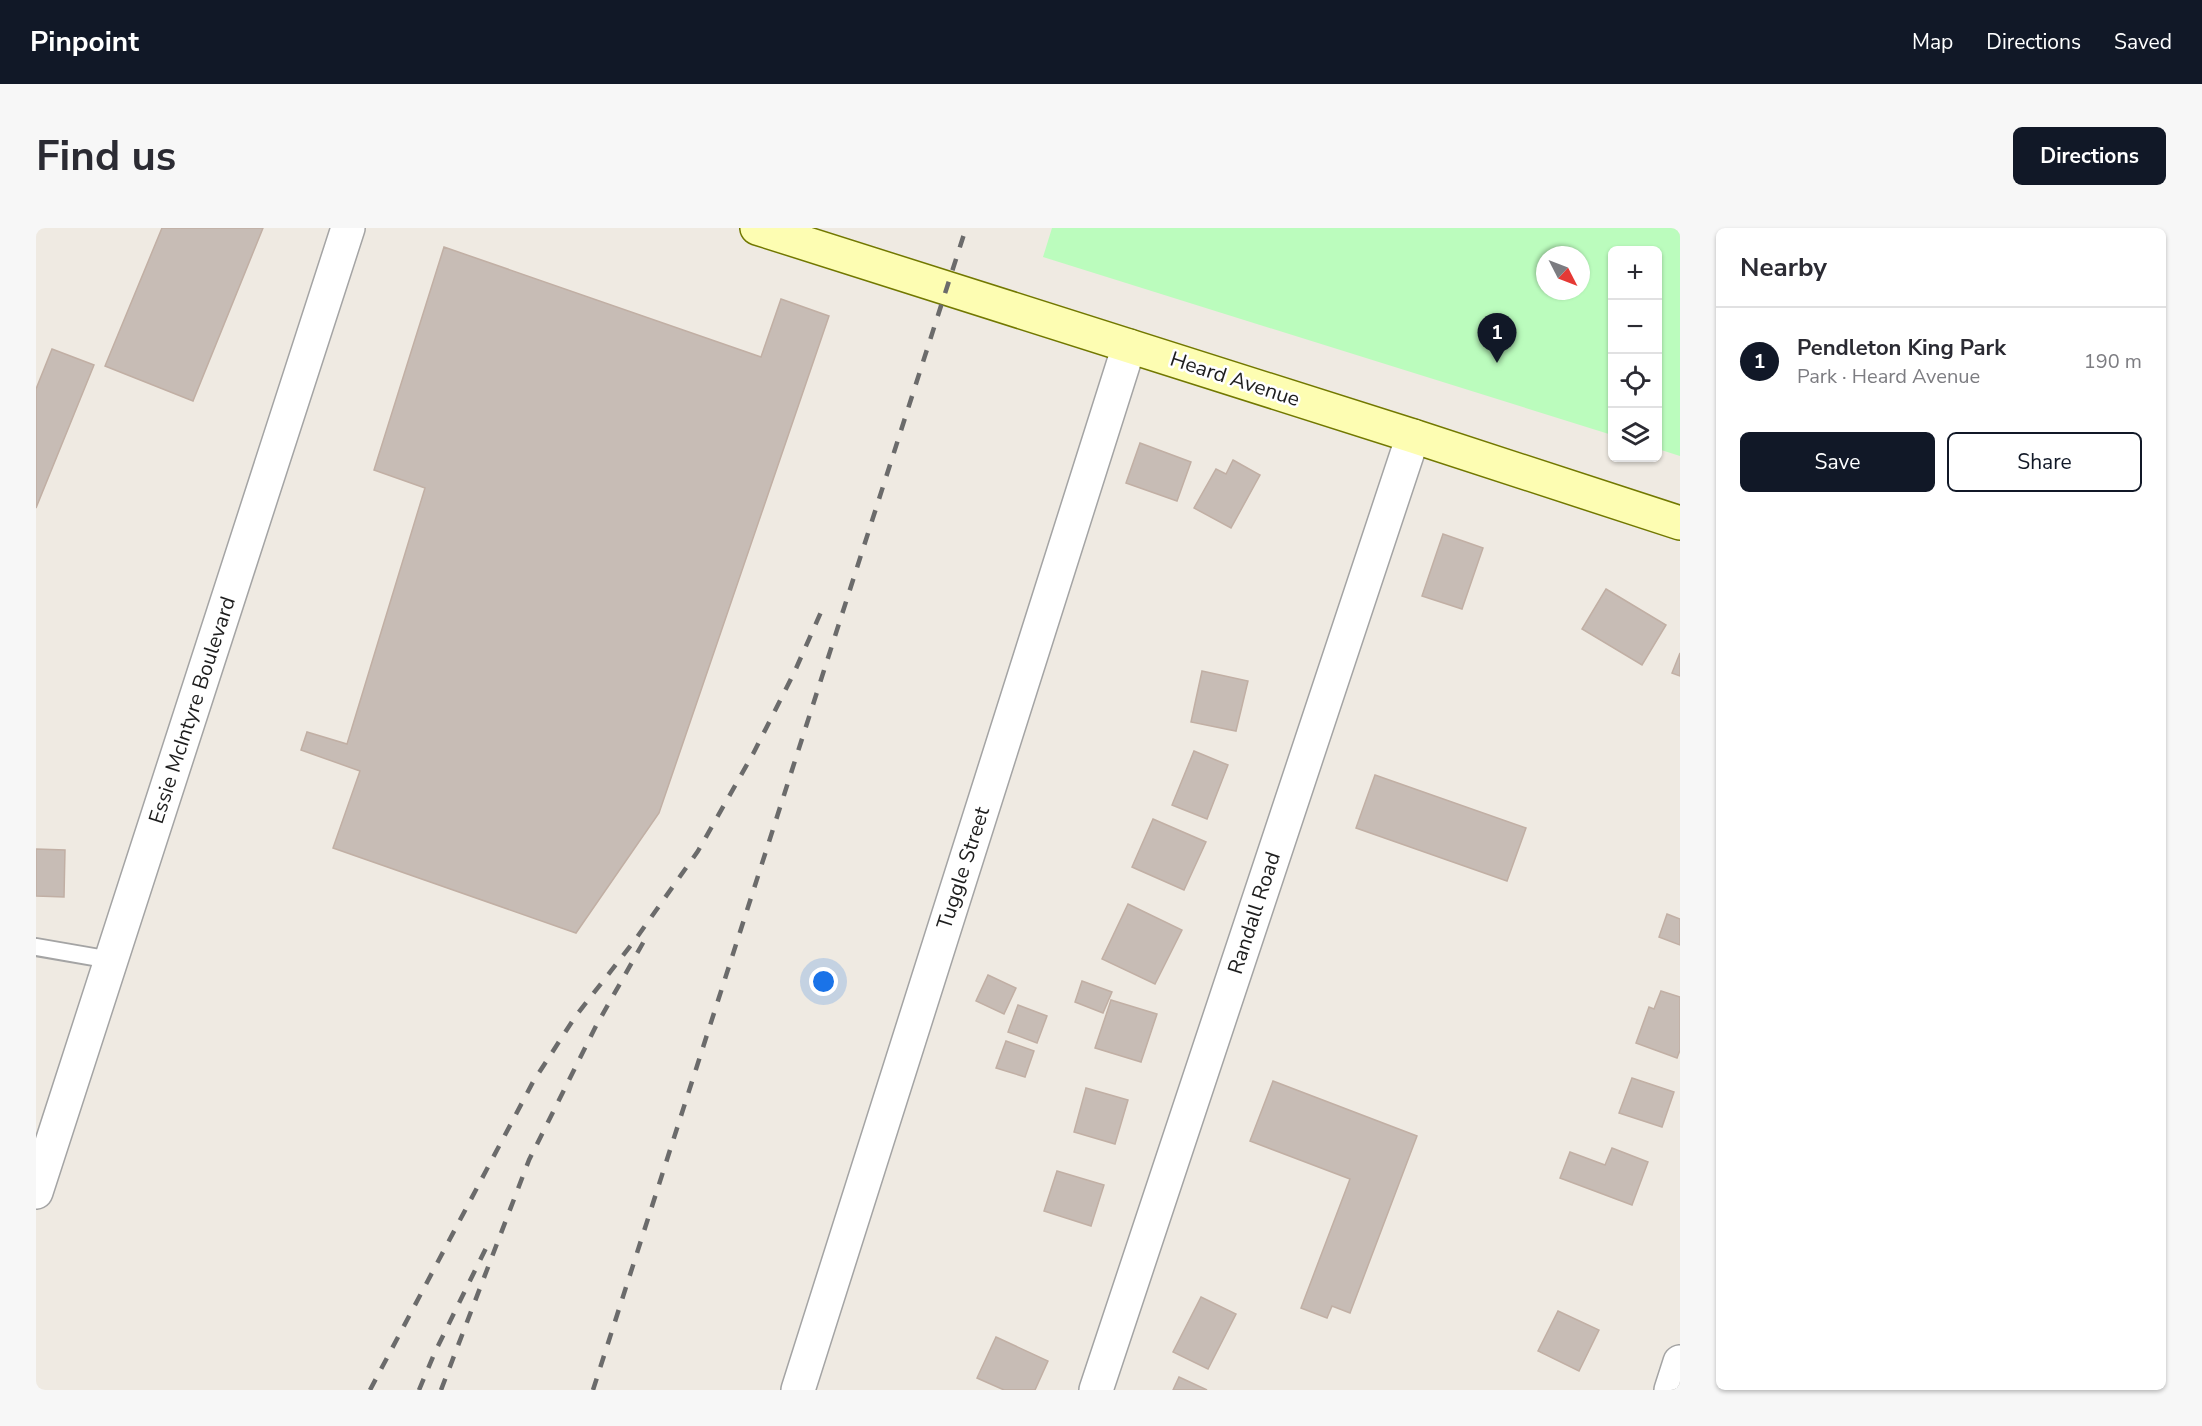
<!DOCTYPE html>
<meta charset="utf-8">
<style>
:root{--surface:#fff;--page:#f7f7f7;--text:#2b2b33;--muted:#7c7c81;--line:#e1e1e2;--accent:#111827}
body{margin:0;font-family:"Nunito Sans",sans-serif;background:var(--page);color:var(--text)}
.controls{position:absolute;right:18px;top:18px;display:grid;overflow:hidden;border-radius:9px;box-shadow:0 2px 4px #0004}
.controls button{width:54px;height:54px;display:grid;place-items:center;padding:0;border:0;border-bottom:2px solid var(--line);background:var(--surface);color:var(--text);font:30px sans-serif}
.compass{position:absolute;left:1500px;top:18px;width:54px;height:54px;border-radius:50%;background:var(--surface);box-shadow:0 2px 4px #0004;rotate:132deg}
.you{position:absolute;left:788px;top:754px;width:21px;height:21px;margin:-15px;border:4px solid #fff;border-radius:50%;background:#1a73e8;box-shadow:0 0 0 9px #1a73e833}
.badge{display:grid;place-items:center;width:39px;height:39px;border-radius:50%;background:var(--accent);color:#fff;font-size:20px;font-weight:700}
.pin{position:absolute;translate:-50% -50px;filter:drop-shadow(0 2px 3px #0008)}
.pin::after{content:'';position:absolute;top:32px;width:21px;height:18px;background:inherit;clip-path:polygon(0 0,100% 0,50% 100%)}
.list{margin:0;padding:0;list-style:none}
h2{display:flex;justify-content:space-between;align-items:center;height:78px;margin:0;padding:0 24px;font-size:26px}
h2 small{font-size:20px;font-weight:400;color:var(--muted)}
.list li{display:grid;grid-template-columns:39px 1fr auto;gap:18px;align-items:center;box-sizing:border-box;height:108px;padding:0 24px;border-top:2px solid var(--line)}
.list b{display:block;font-size:22px;white-space:nowrap}
.list p{margin:0;font-size:20px;white-space:nowrap;color:var(--muted)}
.list em{font-size:20px;font-style:normal;color:var(--muted)}
.actions{display:flex;gap:12px;padding:18px 24px}
.actions a{flex:1;padding:14px 0;border:2px solid var(--accent);border-radius:9px;text-align:center;font-size:21px;color:var(--accent)}
.actions .main{background:var(--accent);color:#fff}
.icon{flex:none;width:33px;height:33px;fill:none;stroke:currentColor;stroke-width:2;stroke-linecap:round;stroke-linejoin:round}
.map{position:relative;flex:none;width:1644px;height:1162px;overflow:hidden;border-radius:9px}
header{display:flex;align-items:center;gap:36px;box-sizing:border-box;height:84px;padding:0 30px;background:var(--accent);color:#fff}
header strong{font-size:28px}
nav{display:flex;gap:33px;margin-inline-start:auto;font-size:21px}
.intro{display:flex;align-items:center;justify-content:space-between;box-sizing:border-box;height:144px;padding:0 36px}
h1{margin:0;font-size:42px}
.button{padding:15px 27px;border-radius:9px;background:var(--accent);color:#fff;font-size:21px;font-weight:700}
main{display:flex;gap:36px;padding:0 36px}
aside{flex:1;background:var(--surface);border-radius:9px;box-shadow:0 2px 4px #0004}
.map>svg:first-child{display:block}
</style>
<header>
<strong>Pinpoint</strong>
<nav><a>Map</a><a>Directions</a><a>Saved</a></nav>
</header>
<div class="intro"><h1>Find us</h1><a class="button">Directions</a></div>
<main>
<div class="map">
<svg width="1644" height="1162" viewBox="0 0 1644 1162">
<rect width="100%" height="100%" fill="#efeae2"/>
<path fill="#bbfcbd" fill-rule="evenodd" d="M1016,0h628v228l-22,-7v-199h-46v185l-569,-178zM1509,27h36v36h-36z"/>
<g fill="#c7bcb5" stroke="#c1afa4" stroke-width="1.5">
<polygon points="126,0 227,0 157,173 69,138"/>
<polygon points="408,19 725,129 745,71 793,88 623,585 540,705 297,620 324,543 265,522 271,504 311,516 389,260 338,242"/>
<polygon points="16,121 58,137 0,280 0,161"/>
<polygon points="1104,215 1155,234 1141,273 1090,255"/>
<polygon points="1197,232 1224,247 1195,300 1158,280 1180,241 1190,246"/>
<polygon points="1407,306 1447,320 1426,381 1386,368"/>
<polygon points="1570,361 1630,397 1606,437 1546,401"/>
<polygon points="1644,425 1644,448 1636,445"/>
<polygon points="1166,443 1212,453 1200,503 1155,494"/>
<polygon points="1158,523 1192,537 1171,591 1136,577"/>
<polygon points="1339,547 1490,600 1471,653 1320,600"/>
<polygon points="1117,591 1170,614 1148,662 1096,639"/>
<polygon points="0,621 29,622 28,669 0,668"/>
<polygon points="1092,676 1146,702 1119,756 1066,731"/>
<polygon points="1631,686 1644,691 1644,717 1623,709"/>
<polygon points="952,747 980,760 968,786 940,773"/>
<polygon points="1046,753 1076,764 1067,785 1039,774"/>
<polygon points="1625,763 1644,769 1644,822 1641,830 1600,815 1613,779 1618,781"/>
<polygon points="1075,772 1121,786 1105,834 1059,820"/>
<polygon points="982,777 1011,788 1001,815 972,804"/>
<polygon points="970,813 998,823 989,849 960,840"/>
<polygon points="1596,850 1638,864 1626,899 1583,885"/>
<polygon points="1237,853 1381,908 1314,1085 1296,1078 1291,1090 1265,1080 1314,951 1214,913"/>
<polygon points="1050,860 1092,872 1079,916 1038,904"/>
<polygon points="1576,920 1612,934 1596,977 1524,950 1534,924 1569,937"/>
<polygon points="1021,943 1068,957 1055,998 1008,983"/>
<polygon points="1165,1069 1200,1086 1172,1141 1137,1124"/>
<polygon points="1522,1083 1563,1102 1543,1143 1502,1123"/>
<polygon points="960,1109 1012,1133 999,1162 968,1162 941,1150"/>
<polygon points="1143,1149 1171,1162 1137,1162"/>
</g>
<g fill="none" stroke-linecap="round" stroke-linejoin="round">
<defs>
<polyline id="lane" points="0,719 75,732"/>
<g id="street">
<polyline points="0,964 312,0"/>
<polyline points="762,1162 1093,118"/>
<polyline points="1060,1162 1377,208"/>
<polyline points="1635,1162 1644,1134"/>
</g>
<polyline id="secondary" points="721,0 1377,208 1644,295"/>
</defs>
<use href="#lane" stroke="#a4a4a4" stroke-width="20"/>
<use href="#street" stroke="#a4a4a4" stroke-width="36"/>
<use href="#secondary" stroke="#727800" stroke-width="36"/>
<use href="#lane" stroke="#fff" stroke-width="16"/>
<use href="#street" stroke="#fff" stroke-width="33"/>
<use href="#secondary" stroke="#fdfdb2" stroke-width="33"/>
<g stroke="#6b6b6b" stroke-width="4.5" stroke-dasharray="12 12" stroke-linecap="butt">
<polyline points="334,1162 497,854 539,789 599,712 662,623 717,526 758,445 789,375"/>
<polyline points="383,1162 399,1124 451,1018"/>
<polyline points="405,1162 493,932 560,798 612,706"/>
<polyline points="557,1162 930,0"/>
</g>
</g>
<g text-anchor="middle" stroke-width="5" stroke-linejoin="round" paint-order="stroke">
<g font-size="21" fill="#1d1d1d" stroke="#fff">
<text transform="translate(1199 151) rotate(18)" y="7">Heard Avenue</text>
<text transform="translate(156 482) rotate(-72)" y="7">Essie McIntyre Boulevard</text>
<text transform="translate(927 640) rotate(-72)" y="7">Tuggle Street</text>
<text transform="translate(1218 685) rotate(-72)" y="7">Randall Road</text>
</g>
</g>
</svg>
<div class="controls">
<button>+</button>
<button>−</button>
<button><svg class="icon" aria-label="locate" viewBox="0 0 24 24"><circle cx="12" cy="12" r="6"/><path d="M12 2v4M12 18v4M2 12h4M18 12h4"/></svg></button>
<button><svg class="icon" aria-label="layers" viewBox="0 0 24 24"><path d="M12 4l9 5-9 5-9-5zM3 14l9 5 9-5"/></svg></button>
</div>
<svg class="compass" viewBox="-18 -18 36 36"><path d="M0-13l5 13h-10z" fill="#e53935"/><path d="M0 13l5-13h-10z" fill="#7c7c81"/></svg>
<div class="you"></div>
<div class="pin badge" style="left:1461px;top:135px">1</div>
</div>
<aside>
<h2>Nearby<small></small></h2>
<ul class="list">
<li><span class="badge">1</span><div><b>Pendleton King Park</b><p>Park · Heard Avenue</p></div><em>190 m</em></li>
</ul>
<div class="actions"><a class="main">Save</a><a>Share</a></div>
</aside>
</main>
